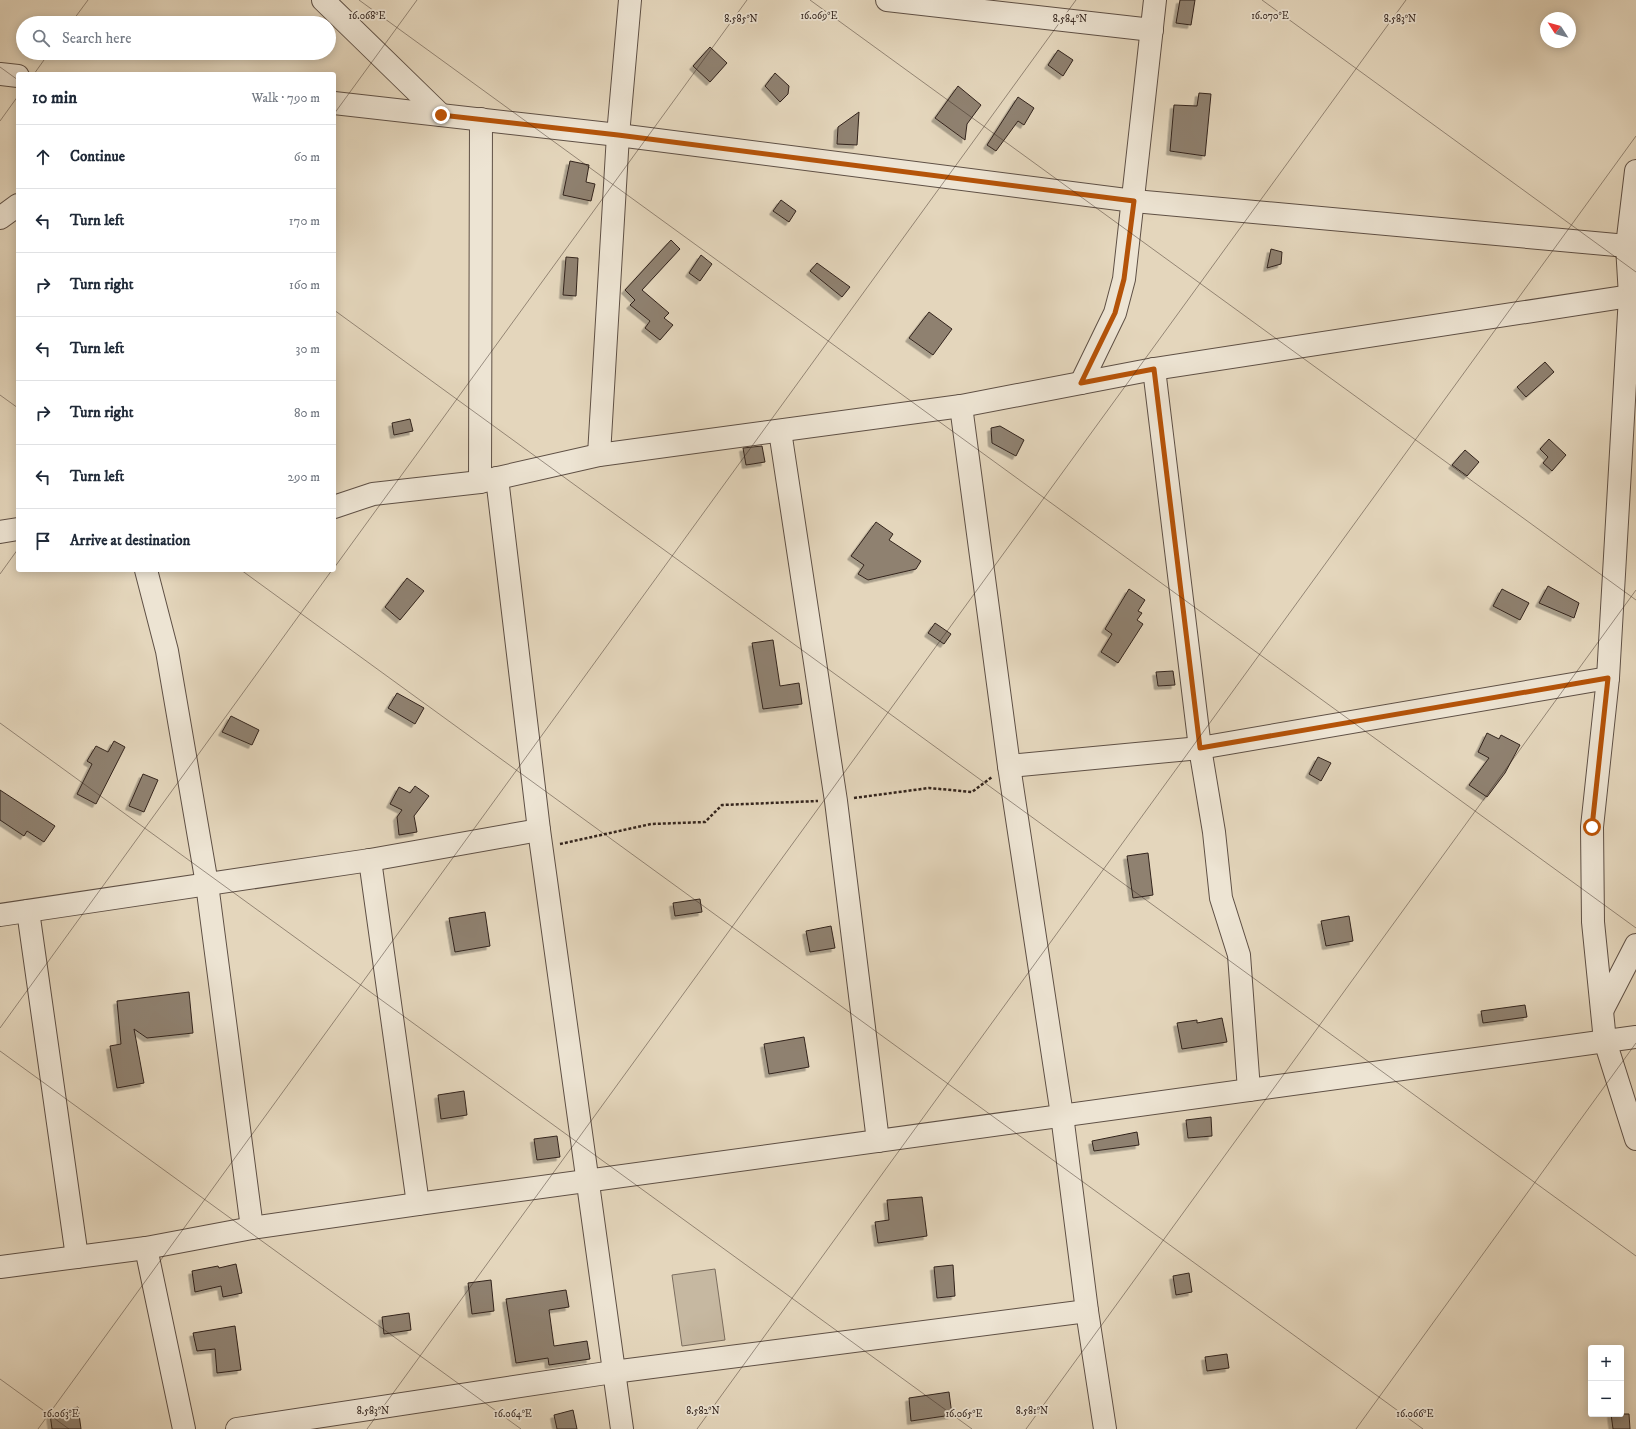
<!DOCTYPE html>
<meta charset="utf-8">
<style>
:root{--surface:#fff;--page:#f2f2f3;--text:#1f2937;--muted:#747a83;--line:#e0e1e3}
body{margin:0;font-family:"IM FELL DW Pica",serif;background:var(--page);color:var(--text)}
.controls{position:absolute;right:12px;bottom:12px;display:grid;overflow:hidden;border-radius:4px;box-shadow:0 2px 10px #0003}
.controls button{width:36px;height:36px;display:grid;place-items:center;padding:0;border:0;border-bottom:1px solid var(--line);background:var(--surface);color:var(--text);font:20px sans-serif}
.compass{position:absolute;left:1540px;top:12px;width:36px;height:36px;border-radius:50%;background:var(--surface);box-shadow:0 2px 10px #0003;rotate:306deg}
.stop{position:absolute;width:12px;height:12px;margin:-9px;border:3px solid #b45309;border-radius:50%;background:#fff}
.stop.end{background:#b45309;border-color:#fff;box-shadow:0 1px 4px #0008}
.list{margin:0;padding:0;list-style:none}
h2{display:flex;justify-content:space-between;align-items:center;height:52px;margin:0;padding:0 16px;font-size:17px}
h2 small{font-size:13px;font-weight:400;color:var(--muted)}
.list li{display:grid;grid-template-columns:26px 1fr auto;gap:12px;align-items:center;box-sizing:border-box;height:64px;padding:0 16px;border-top:1px solid var(--line)}
.list b{display:block;font-size:15px;white-space:nowrap}
.list em{font-size:13px;font-style:normal;color:var(--muted)}
.icon{flex:none;width:22px;height:22px;fill:none;stroke:currentColor;stroke-width:2;stroke-linecap:round;stroke-linejoin:round}
.map{position:relative;flex:none;width:1636px;height:1429px;overflow:hidden}
.search{position:absolute;background:var(--surface);box-shadow:0 2px 10px #0003;left:16px;top:16px;width:320px;height:44px;display:flex;align-items:center;gap:10px;box-sizing:border-box;padding:0 14px;border-radius:22px;color:var(--muted);font-size:15px}
.panel{position:absolute;background:var(--surface);box-shadow:0 2px 10px #0003;left:16px;top:72px;width:320px;height:500px;border-radius:4px}
.map>svg:first-child{display:block}
</style>
<div class="map">
<svg width="1636" height="1429" viewBox="0 0 1636 1429">
<defs>
<filter id="shadow"><feDropShadow dx="-3.5" dy="3.5" stdDeviation="0" flood-color="#0004"/></filter>
</defs>
<rect width="100%" height="100%" fill="#e4d6bc"/>
<filter id="stains"><feTurbulence type="fractalNoise" baseFrequency=".005" numOctaves="4"/><feColorMatrix values="0 0 0 0 .2 0 0 0 0 .09 0 0 0 0 .02 0 0 0 .5 -.17"/></filter>
<radialGradient id="worn" r=".72"><stop offset=".6" stop-color="#630" stop-opacity="0"/><stop offset="1" stop-color="#630" stop-opacity=".3"/></radialGradient>
<polygon fill="#c6b8a1" stroke="#7c6e5f" points="715,1269 725,1340 682,1346 672,1275"/>
<g fill="#8f8170" stroke="#33241d" filter="url(#shadow)">
<polygon points="1180,0 1195,0 1191,25 1176,23"/>
<polygon points="710,47 727,63 710,82 693,66"/>
<polygon points="1058,50 1073,60 1063,76 1048,65"/>
<polygon points="775,73 789,86 788,94 780,102 765,86"/>
<polygon points="958,86 981,105 967,124 965,140 935,118"/>
<polygon points="1199,93 1211,94 1205,156 1170,151 1174,105 1197,106"/>
<polygon points="1018,97 1034,108 1024,125 1018,121 996,151 987,145"/>
<polygon points="859,112 857,145 837,144 838,127"/>
<polygon points="570,161 589,165 586,182 595,184 591,201 563,195"/>
<polygon points="781,200 796,211 789,222 773,211"/>
<polygon points="671,240 680,249 642,290 669,313 664,318 673,325 660,340 645,328 650,321 630,305 635,300 625,290"/>
<polygon points="1271,249 1282,252 1281,264 1267,268"/>
<polygon points="701,255 712,264 700,281 689,273"/>
<polygon points="566,257 578,258 576,296 563,295"/>
<polygon points="817,263 850,287 842,297 810,271"/>
<polygon points="929,312 952,329 933,355 909,338"/>
<polygon points="1545,362 1554,372 1526,397 1517,387"/>
<polygon points="410,419 413,431 394,435 392,423"/>
<polygon points="1000,426 1024,440 1016,456 992,443 991,428"/>
<polygon points="1549,439 1566,455 1552,471 1543,463 1548,457 1540,449"/>
<polygon points="762,446 765,462 746,465 743,448"/>
<polygon points="1465,450 1479,462 1467,476 1452,465"/>
<polygon points="876,522 893,534 889,540 921,561 916,569 868,580 858,574 864,565 851,556"/>
<polygon points="407,578 424,591 400,620 385,607"/>
<polygon points="1548,586 1579,603 1574,618 1539,603"/>
<polygon points="1129,589 1145,600 1138,611 1142,613 1137,620 1143,624 1118,663 1101,652 1112,634 1105,629"/>
<polygon points="1502,589 1529,603 1520,620 1493,606"/>
<polygon points="935,623 951,634 944,644 928,633"/>
<polygon points="773,640 780,686 799,683 802,704 763,709 752,643"/>
<polygon points="1173,671 1175,685 1158,686 1156,672"/>
<polygon points="397,693 424,708 415,724 388,708"/>
<polygon points="231,716 259,730 252,745 222,732"/>
<polygon points="1487,733 1499,739 1501,735 1520,745 1505,773 1487,797 1469,785 1489,758 1478,752"/>
<polygon points="114,741 125,747 96,804 77,794 92,764 87,761 96,746 108,752"/>
<polygon points="1318,757 1331,763 1321,781 1309,774"/>
<polygon points="143,774 158,780 144,812 129,806"/>
<polygon points="415,786 429,796 414,816 417,832 399,835 397,817 402,810 390,804 399,787 410,793"/>
<polygon points="0,790 55,826 44,842 27,831 24,836 0,820"/>
<polygon points="1148,853 1153,895 1133,898 1127,856"/>
<polygon points="700,899 702,912 675,916 673,903"/>
<polygon points="485,912 490,946 455,952 449,918"/>
<polygon points="1349,916 1353,941 1326,946 1321,921"/>
<polygon points="831,926 835,948 810,952 806,931"/>
<polygon points="189,992 193,1033 147,1038 134,1029 144,1083 117,1088 110,1046 121,1044 117,1001"/>
<polygon points="1525,1005 1527,1017 1483,1023 1481,1011"/>
<polygon points="1222,1018 1227,1042 1182,1049 1177,1023 1197,1020 1197,1023"/>
<polygon points="804,1037 809,1067 769,1074 764,1044"/>
<polygon points="464,1091 467,1115 441,1119 438,1095"/>
<polygon points="1211,1117 1212,1136 1188,1138 1186,1120"/>
<polygon points="1137,1132 1139,1145 1094,1151 1092,1141"/>
<polygon points="557,1136 560,1157 537,1160 534,1139"/>
<polygon points="922,1197 927,1236 878,1243 875,1222 889,1220 887,1200"/>
<polygon points="236,1264 242,1293 223,1297 221,1286 195,1292 192,1271 218,1266 219,1268"/>
<polygon points="953,1265 955,1296 937,1298 934,1267"/>
<polygon points="1189,1273 1192,1292 1176,1295 1173,1276"/>
<polygon points="491,1280 494,1311 472,1314 468,1283"/>
<polygon points="566,1290 569,1307 549,1310 554,1346 587,1341 590,1359 549,1365 548,1358 516,1363 506,1299"/>
<polygon points="409,1313 411,1330 384,1334 382,1317"/>
<polygon points="235,1326 241,1370 217,1373 215,1349 197,1351 193,1333"/>
<polygon points="1227,1354 1229,1368 1207,1371 1205,1357"/>
<polygon points="949,1392 952,1415 911,1421 909,1398"/>
<polygon points="78,1407 81,1429 52,1429 50,1414"/>
<polygon points="573,1410 577,1429 557,1429 554,1415"/>
<polygon points="1611,1414 1629,1414 1630,1429 1613,1429"/>
</g>
<g fill="none" stroke-linecap="round" stroke-linejoin="round">
<defs>
<g id="minor">
<polyline points="323,0 441,115"/>
<polyline points="887,0 1152,30"/>
<polyline points="0,74 18,76"/>
<polyline points="334,103 618,135 1134,201 1627,246"/>
<polyline points="1636,171 1627,246 1630,296 1608,678 1592,827 1593,922 1605,1041 1636,1139"/>
<polyline points="0,218 18,205"/>
<polyline points="1154,369 1200,748 1214,832 1221,898 1239,955 1249,1090"/>
<polyline points="1081,383 1115,313 1124,279 1155,0"/>
<polyline points="961,406 1009,766 1062,1115 1087,1311 1105,1429"/>
<polyline points="780,431 836,801 878,1141"/>
<polyline points="599,455 618,135 630,0"/>
<polyline points="497,478 539,830 622,1429"/>
<polyline points="480,482 481,119"/>
<polyline points="334,507 373,494 480,482 599,455 961,406 1154,369 1630,296"/>
<polyline points="0,532 18,529"/>
<polyline points="146,570 167,651 207,884 252,1228"/>
<polyline points="1009,766 1200,748 1608,678"/>
<polyline points="370,860 418,1204"/>
<polyline points="28,911 77,1257"/>
<polyline points="0,915 370,860 539,830"/>
<polyline points="1603,1009 1636,945"/>
<polyline points="146,1248 184,1429"/>
<polyline points="0,1267 146,1248 252,1228 418,1204 1636,1037"/>
<polyline points="237,1429 613,1372 1087,1311"/>
</g>
</defs>
<use href="#minor" stroke="#5f5045" stroke-width="24"/>
<g stroke="#33241d" stroke-width="2.5" stroke-dasharray="3 2" stroke-linecap="butt">
<polyline points="854,798 929,788 972,792 992,777"/>
<polyline points="560,844 651,824 705,822 722,805 818,801"/>
</g>
<use href="#minor" stroke="#ede4d3" stroke-width="22"/>
</g>
<g fill="none" stroke-linecap="round" stroke-linejoin="round">
<polyline stroke="#b45309" stroke-width="5" points="441,115 618,135 1134,201 1124,279 1115,313 1081,383 1154,369 1200,748 1608,678 1592,827"/>
</g>
<path fill="none" stroke="#33241d" stroke-width="1" stroke-opacity="0.45" d="M359,0l1277,928M810,0l826,600M1262,0l374,272M71,23l17,-23M0,67l18,13M34,74l15,-21M334,114l83,-114M0,121l18,-25M334,310l1302,946M0,395l18,13M334,568l413,-568M241,570l1182,859M0,574l18,-25M0,723l972,706M0,1028l332,-458M0,1051l521,378M0,1379l69,50M38,1429l1038,-1429M367,1429l1039,-1429M697,1429l939,-1293M1026,1429l610,-839M1356,1429l280,-386"/>
<g font-size="10" text-anchor="middle" fill="#33241d" stroke="#ede4d3" stroke-width="3.5" stroke-linejoin="round" paint-order="stroke">
<text x="367" y="19">16.068°E</text>
<text x="819" y="19">16.069°E</text>
<text x="1270" y="19">16.070°E</text>
<text x="741" y="22">8.585°N</text>
<text x="1070" y="22">8.584°N</text>
<text x="1400" y="22">8.583°N</text>
<text x="373" y="1414">8.583°N</text>
<text x="703" y="1414">8.582°N</text>
<text x="1032" y="1414">8.581°N</text>
<text x="61" y="1417">16.063°E</text>
<text x="513" y="1417">16.064°E</text>
<text x="964" y="1417">16.065°E</text>
<text x="1415" y="1417">16.066°E</text>
</g>
<rect width="100%" height="100%" filter="url(#stains)"/>
<rect width="100%" height="100%" fill="url(#worn)"/>
</svg>
<div class="controls">
<button>+</button>
<button>−</button>
</div>
<svg class="compass" viewBox="-18 -18 36 36"><path d="M0-13l5 13h-10z" fill="#e53935"/><path d="M0 13l5-13h-10z" fill="#747a83"/></svg>
<div class="stop" style="left:1592px;top:827px"></div>
<div class="stop end" style="left:441px;top:115px"></div>
<div class="search"><svg class="icon" aria-label="search" viewBox="0 0 24 24"><circle cx="10" cy="10" r="6"/><path d="M15 15l6 6"/></svg>Search here</div>
<section class="panel">
<h2>10 min<small>Walk · 790 m</small></h2>
<ul class="list">
<li><svg class="icon" aria-label="ahead" viewBox="0 0 24 24"><path d="M12 20V5M6 11l6-6 6 6"/></svg><div><b>Continue</b></div><em>60 m</em></li>
<li><svg class="icon" aria-label="left" viewBox="0 0 24 24"><path d="M17 20v-9H6M10 6l-5 5 5 5"/></svg><div><b>Turn left</b></div><em>170 m</em></li>
<li><svg class="icon" aria-label="right" viewBox="0 0 24 24"><path d="M7 20v-9h11M14 6l5 5-5 5"/></svg><div><b>Turn right</b></div><em>160 m</em></li>
<li><svg class="icon" aria-label="left" viewBox="0 0 24 24"><path d="M17 20v-9H6M10 6l-5 5 5 5"/></svg><div><b>Turn left</b></div><em>30 m</em></li>
<li><svg class="icon" aria-label="right" viewBox="0 0 24 24"><path d="M7 20v-9h11M14 6l5 5-5 5"/></svg><div><b>Turn right</b></div><em>80 m</em></li>
<li><svg class="icon" aria-label="left" viewBox="0 0 24 24"><path d="M17 20v-9H6M10 6l-5 5 5 5"/></svg><div><b>Turn left</b></div><em>290 m</em></li>
<li><svg class="icon" aria-label="arrive" viewBox="0 0 24 24"><path d="M6 21V4h12l-3 4 3 4H6"/></svg><div><b>Arrive at destination</b></div></li>
</ul>
</section>
</div>
